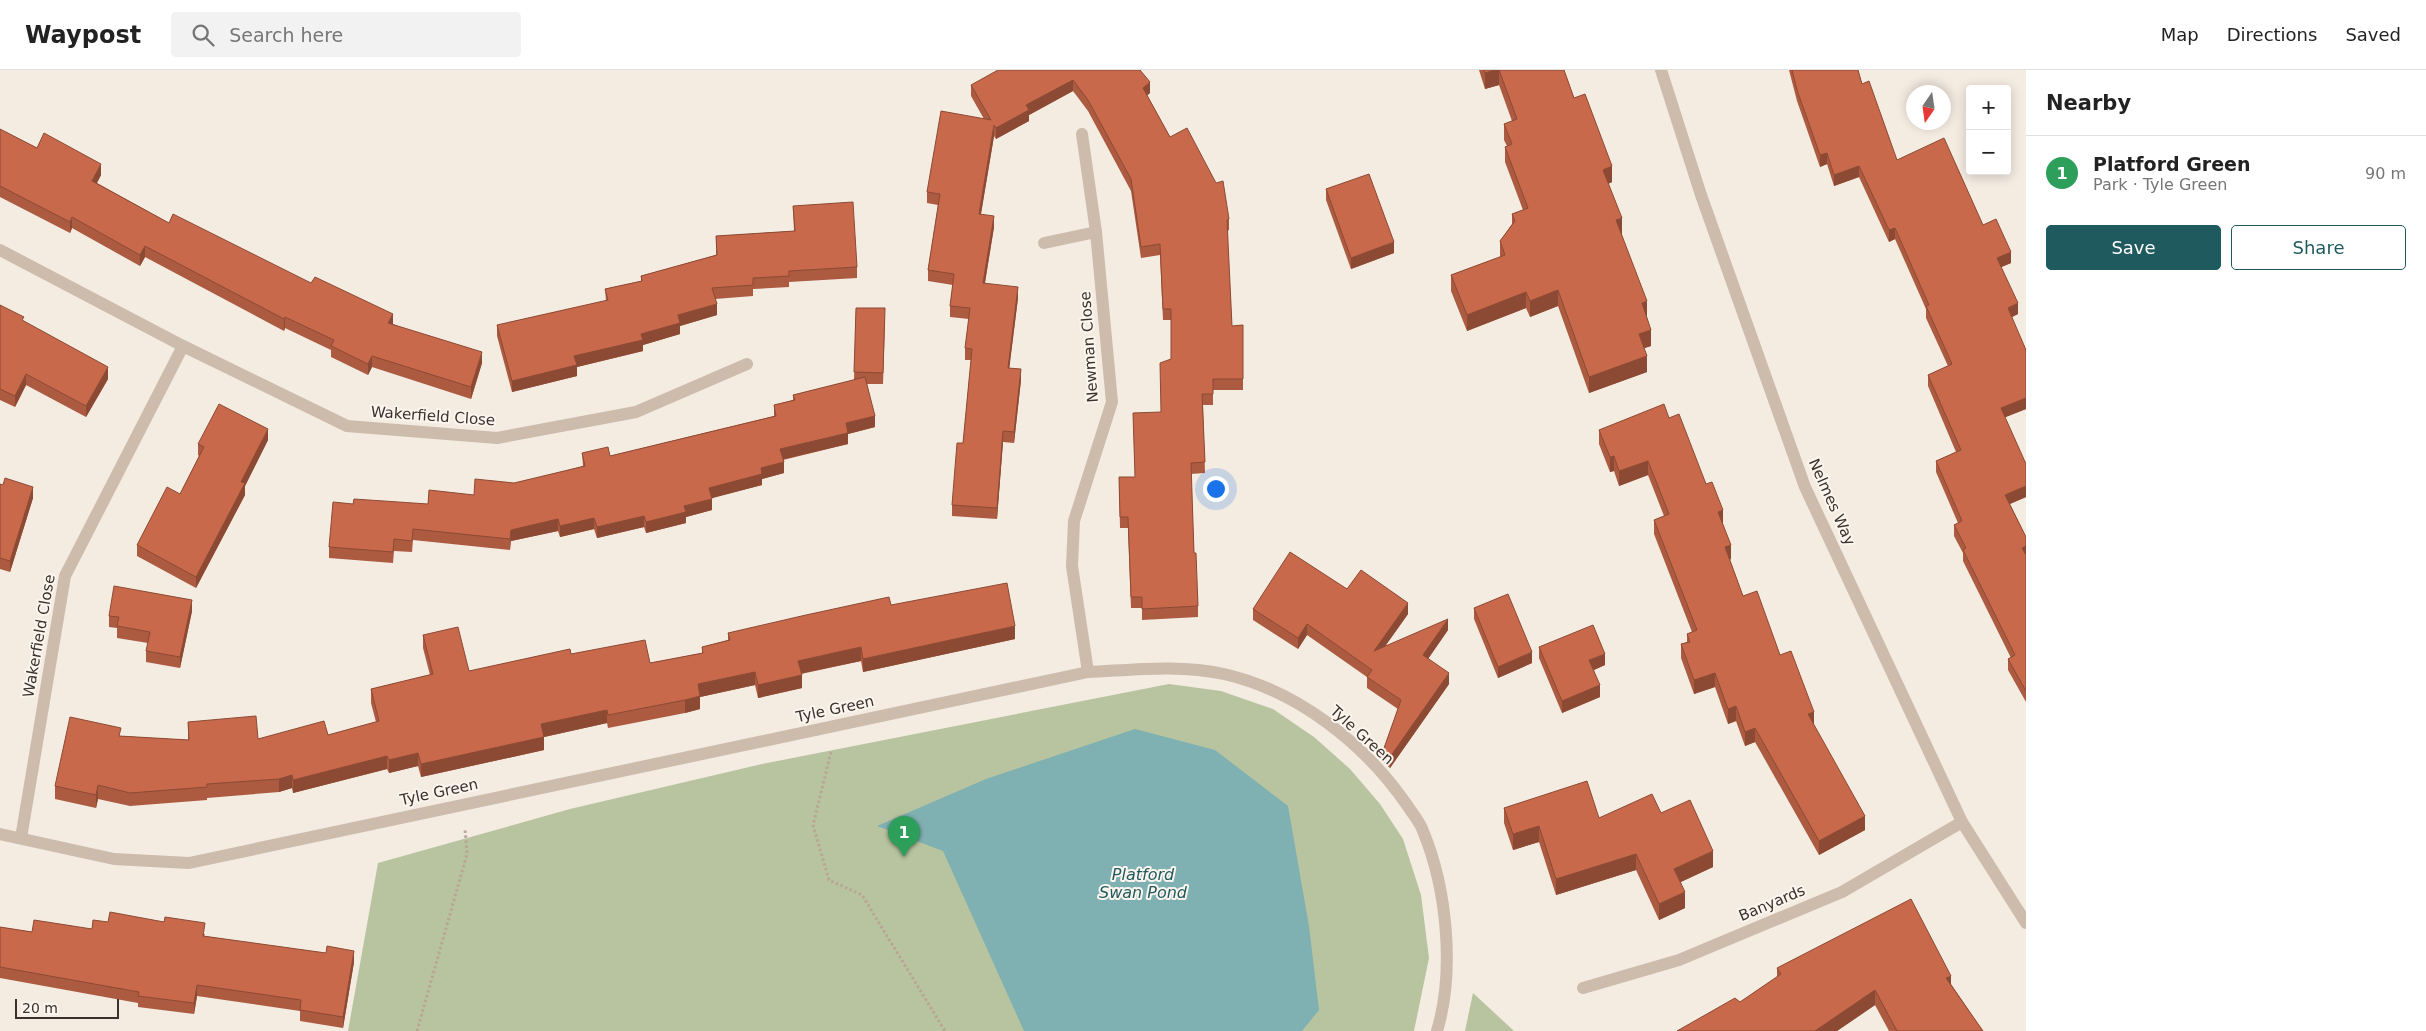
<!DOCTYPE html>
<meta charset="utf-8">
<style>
:root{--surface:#fff;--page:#f2f2f2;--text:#222;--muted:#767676;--line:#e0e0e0;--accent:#1f5a5e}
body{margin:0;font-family:"DejaVu Sans",sans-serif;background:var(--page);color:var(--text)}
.controls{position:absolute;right:15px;top:15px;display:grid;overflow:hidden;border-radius:5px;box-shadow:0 2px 12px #0003}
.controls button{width:45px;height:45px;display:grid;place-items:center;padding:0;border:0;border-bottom:1px solid var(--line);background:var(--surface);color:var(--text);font:25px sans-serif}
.compass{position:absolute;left:1906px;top:15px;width:45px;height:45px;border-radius:50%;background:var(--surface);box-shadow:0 2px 12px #0003;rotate:193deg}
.scale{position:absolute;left:15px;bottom:12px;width:104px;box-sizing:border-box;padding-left:5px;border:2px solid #3b302b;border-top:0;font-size:14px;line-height:18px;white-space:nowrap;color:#3b302b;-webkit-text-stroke:4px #fbf5ee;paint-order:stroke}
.you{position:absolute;left:1215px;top:418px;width:18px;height:18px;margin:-12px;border:4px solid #fff;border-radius:50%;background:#1a73e8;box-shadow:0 0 0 8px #1a73e833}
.badge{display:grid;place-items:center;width:32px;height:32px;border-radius:50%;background:var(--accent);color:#fff;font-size:16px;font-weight:700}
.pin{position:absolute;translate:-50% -41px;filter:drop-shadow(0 1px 2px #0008)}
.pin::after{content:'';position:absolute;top:26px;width:18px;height:15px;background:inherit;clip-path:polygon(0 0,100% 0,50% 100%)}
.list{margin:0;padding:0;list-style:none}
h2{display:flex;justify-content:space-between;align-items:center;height:65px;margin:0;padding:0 20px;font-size:21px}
h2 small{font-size:16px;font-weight:400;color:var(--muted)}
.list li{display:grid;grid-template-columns:32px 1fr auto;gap:15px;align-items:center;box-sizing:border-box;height:75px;padding:0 20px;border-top:1px solid var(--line)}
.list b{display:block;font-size:19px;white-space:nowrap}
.list p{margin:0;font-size:16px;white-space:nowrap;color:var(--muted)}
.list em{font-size:16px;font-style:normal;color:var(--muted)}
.actions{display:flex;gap:10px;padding:15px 20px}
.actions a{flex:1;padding:11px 0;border:1px solid var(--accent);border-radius:5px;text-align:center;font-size:18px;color:var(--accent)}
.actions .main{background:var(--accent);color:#fff}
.icon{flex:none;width:28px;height:28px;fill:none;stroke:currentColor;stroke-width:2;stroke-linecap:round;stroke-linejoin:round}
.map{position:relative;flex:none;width:2026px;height:961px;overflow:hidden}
header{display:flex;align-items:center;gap:30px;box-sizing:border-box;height:70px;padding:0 25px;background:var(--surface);border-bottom:1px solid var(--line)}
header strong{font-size:24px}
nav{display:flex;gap:28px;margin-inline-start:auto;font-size:18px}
.search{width:350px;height:45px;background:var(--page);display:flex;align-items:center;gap:12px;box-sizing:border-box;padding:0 18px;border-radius:5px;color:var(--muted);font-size:19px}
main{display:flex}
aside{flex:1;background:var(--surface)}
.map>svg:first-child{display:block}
</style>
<header>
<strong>Waypost</strong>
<div class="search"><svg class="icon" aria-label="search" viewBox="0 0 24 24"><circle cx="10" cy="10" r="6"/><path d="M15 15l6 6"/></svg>Search here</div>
<nav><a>Map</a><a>Directions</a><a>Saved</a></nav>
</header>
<main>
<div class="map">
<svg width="2026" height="961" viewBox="0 0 2026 961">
<rect width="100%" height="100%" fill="#f4ebe1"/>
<g fill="#b8c4a0">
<polygon points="1169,614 1221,621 1273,639 1314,667 1350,699 1380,734 1403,769 1421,825 1429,888 1414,961 348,961 378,793 570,739 762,694"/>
<polygon points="1473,923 1514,961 1465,961"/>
</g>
<polygon fill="#7fb0b2" points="1135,659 1215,680 1288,736 1309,856 1319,940 1302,961 1024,961 943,781 877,756 986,709"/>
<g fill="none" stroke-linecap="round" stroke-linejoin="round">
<g stroke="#b9a596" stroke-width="3" stroke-dasharray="2.5 2.5" stroke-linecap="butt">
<polyline points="831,682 813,755 829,810 862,825 945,961"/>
<polyline points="417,961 467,784 465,759"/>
</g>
<g stroke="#cdbbac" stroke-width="12">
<polyline points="1661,0 1701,125 1805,417 1962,752 2026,853"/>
<polyline points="1082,64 1096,162 1112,332 1074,451 1072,496 1088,602"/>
<polyline points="1044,173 1096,162"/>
<polyline points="0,180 183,276 347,356 497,368 636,342 747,294"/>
<path d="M0,764l114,25 75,4 899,-191c44,-2 91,-8 136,2 74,17 140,69 183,131 5,8 13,17 16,26 24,58 32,140 14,200"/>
<polyline points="21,768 65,506 183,276"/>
<polyline points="1583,918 1679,890 1842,822 1962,752"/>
</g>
</g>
<g fill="#ac5a40">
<polygon points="1140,0 1150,23 1147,25 1170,67 1229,149 1229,160 1227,161 1232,256 1243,255 1243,320 1213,320 1213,335 1203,335 1205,403 1191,404 1194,483 1198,536 1198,547 1142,550 1142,538 1131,538 1128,458 1120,458 1119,407 1135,407 1161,342 1171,289 1171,250 1163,250 1160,185 1141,188 1131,121 1088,41 1073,21 1029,45 1029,51 996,69 994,66 981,144 994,157 985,213 1018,228 1009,298 1021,310 1014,373 1003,372 997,449 952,446 952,435 963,373 971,290 965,290 965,278 969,249 950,247 950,236 953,215 928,211 928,200 938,135 927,133 927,122 984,49 971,26 971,15"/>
<polygon points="1479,0 1564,0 1574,28 1612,112 1608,114 1622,164 1621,164 1647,247 1651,276 1644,278 1647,302 1589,323 1558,236 1530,247 1526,238 1467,261 1451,221 1451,205 1500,187 1500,171 1512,154 1512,144 1523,140 1505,92 1505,77 1507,76 1504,70 1504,54 1512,51 1499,15 1485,19"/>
<polygon points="1789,0 1858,0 1862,14 1897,90 1983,155 2011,193 2001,197 2018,244 2012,247 2026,339 2005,347 2026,427 2010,434 2026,467 2026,632 2008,600 2008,589 2011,588 1963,491 1963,483 1954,466 1954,455 1958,453 1936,402 1936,391 1956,382 1928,316 1928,305 1948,296 1926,248 1926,239 1895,169 1889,172 1859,107 1834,116 1827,94 1820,97 1797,31"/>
<polygon points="0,59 37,78 101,105 97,113 169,153 393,254 482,293 471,329 372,297 368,305 331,287 331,280 285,258 284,261 145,187 140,196 72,158 70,163 0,127"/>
<polygon points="1326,119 1394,183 1351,199 1326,130"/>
<polygon points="793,136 857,197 857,208 789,212 789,217 753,219 753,226 715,229 717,245 680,256 680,264 643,275 643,281 577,297 577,306 512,322 497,266 497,255 606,231 605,219 641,211 641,206 716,185 716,166 794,161"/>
<polygon points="0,235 108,309 86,347 26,315 15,337 0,330"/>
<polygon points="856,238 885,250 883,314 867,314 875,357 848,364 848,374 783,390 784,403 762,409 762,415 711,428 712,440 686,447 686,453 646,463 644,457 597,468 594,459 560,467 558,461 511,471 510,480 413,470 412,482 394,481 393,493 329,488 329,477 353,434 428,434 474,425 583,396 582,383 610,386 774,346 774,335 793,330 793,325 854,310"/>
<polygon points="1669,348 1706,414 1723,454 1731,489 1730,490 1743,526 1780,585 1865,760 1819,785 1755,672 1745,676 1736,651 1728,654 1715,617 1694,624 1681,588 1681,574 1687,572 1687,564 1692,562 1654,464 1654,450 1664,446 1648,405 1619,416 1614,401 1610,402 1599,374 1599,360"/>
<polygon points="268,370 245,416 245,425 196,518 137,486 137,475 180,424 199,386 198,385 198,374"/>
<polygon points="0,414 33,428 10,502 0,499"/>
<polygon points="1347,519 1408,544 1385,576 1448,560 1428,589 1449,614 1390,698 1383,692 1383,681 1398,639 1367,618 1367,607 1307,565 1298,579 1253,550 1253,539"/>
<polygon points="891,535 1015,569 863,602 861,591 801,604 802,618 758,628 755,615 700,627 700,639 685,643 608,658 607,653 544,667 544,680 421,707 418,696 389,703 387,699 293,723 292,718 279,722 207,728 207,730 130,736 98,729 96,738 55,729 55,716 121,666 188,670 188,652 258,669 328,665 376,652 371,633 371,619 430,605 423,578 423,565 469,601 571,584 650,593 702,583 702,577 728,570 728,563"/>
<polygon points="1474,538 1532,593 1498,608 1474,549"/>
<polygon points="192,541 180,598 146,592 146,581 148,573 117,568 117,558 109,557 109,546"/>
<polygon points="1539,577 1605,595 1594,600 1600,627 1562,643 1539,588"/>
<polygon points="1504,738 1599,748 1661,743 1713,797 1681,812 1685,838 1659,850 1636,800 1556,825 1539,772 1513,780 1504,753"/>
<polygon points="0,857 32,862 92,859 205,864 204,866 354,892 343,958 300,951 300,941 197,926 194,944 138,937 138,933 0,908"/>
<polygon points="1777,898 1951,914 1983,961 1889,961 1875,935 1837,961 1677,961 1740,932 1777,907"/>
</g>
<g fill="#8c4a34">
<polygon points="1495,0 1499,0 1499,15 1485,19 1485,3"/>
<polygon points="1073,10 1073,21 1029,45 1029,51 996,69 996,58 1026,35"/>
<polygon points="1150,12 1150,23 1143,29 1143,18"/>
<polygon points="994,55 994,66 979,155 979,144"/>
<polygon points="1827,83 1827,94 1820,97 1820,85"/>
<polygon points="101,94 101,105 92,122 92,111"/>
<polygon points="1612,96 1612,112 1603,116 1603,100"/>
<polygon points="1859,96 1859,107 1834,116 1834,105"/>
<polygon points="994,146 994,157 983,224 983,213"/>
<polygon points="72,147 72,158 70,163 70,152"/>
<polygon points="1622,148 1622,164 1616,166 1616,150"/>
<polygon points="1895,158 1895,169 1889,172 1889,160"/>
<polygon points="1394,172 1394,183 1351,199 1351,188"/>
<polygon points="145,176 145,187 140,196 140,185"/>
<polygon points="2011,182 2011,193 1997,199 1997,188"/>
<polygon points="1018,217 1018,228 1008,309 1008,298"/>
<polygon points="1558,220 1558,236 1530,247 1530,231"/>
<polygon points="1526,222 1526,238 1467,261 1467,245"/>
<polygon points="1647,231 1647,247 1642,249 1642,233"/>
<polygon points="2018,233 2018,244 2008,249 2008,238"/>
<polygon points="717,234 717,245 680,256 680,264 643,275 643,281 577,297 577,306 512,322 512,311 574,286 641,264 678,245"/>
<polygon points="393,244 393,255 388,253"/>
<polygon points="285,247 285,258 284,261 284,249"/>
<polygon points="1651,260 1651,276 1639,280 1639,264"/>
<polygon points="482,282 482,293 471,329 471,317"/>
<polygon points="372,286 372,297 368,305 368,294"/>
<polygon points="1647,286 1647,302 1589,323 1589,307"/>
<polygon points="108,297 108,309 86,347 86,336"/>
<polygon points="1021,299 1021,310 1014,373 1014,362"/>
<polygon points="26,304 26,315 15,337 15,326"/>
<polygon points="2026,328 2026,339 2001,349 2001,338"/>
<polygon points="875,346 875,357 848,364 848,374 780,390 780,379 846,353"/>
<polygon points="268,359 268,370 245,416 245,425 196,518 196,507 241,412"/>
<polygon points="1003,361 1003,372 997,449 997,438"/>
<polygon points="1614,386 1614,401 1610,402 1610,387"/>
<polygon points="1648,391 1648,405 1619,416 1619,401"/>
<polygon points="784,392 784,403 762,409 762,415 709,429 709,418 761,398"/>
<polygon points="2026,416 2026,427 2005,436 2005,425"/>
<polygon points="33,417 33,428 10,502 10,491"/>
<polygon points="712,429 712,440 686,447 686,453 646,463 646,452 684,436"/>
<polygon points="1723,440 1723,454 1718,456 1718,442"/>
<polygon points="644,446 644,457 597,468 597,457"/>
<polygon points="594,448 594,459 560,467 560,456"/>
<polygon points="558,449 558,461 511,471 510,480 511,460"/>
<polygon points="1731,475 1731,489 1725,491 1725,477"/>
<polygon points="2026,476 2026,487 2022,478"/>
<polygon points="192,530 192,541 180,598 180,587"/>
<polygon points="1408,533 1408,544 1374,592 1374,581"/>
<polygon points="1448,549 1448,560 1423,596 1423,585"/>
<polygon points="1307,554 1307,565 1298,579 1298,568"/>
<polygon points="1015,556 1015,569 863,602 863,589"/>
<polygon points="861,577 861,591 798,604 798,591"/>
<polygon points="1532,582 1532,593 1498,608 1498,597"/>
<polygon points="1605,584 1605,595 1589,602 1589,590"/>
<polygon points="755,602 755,615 700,627 700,639 685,643 685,630 698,614"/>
<polygon points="1449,603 1449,614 1390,698 1390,687"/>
<polygon points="1715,603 1715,617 1694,624 1694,610"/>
<polygon points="802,605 802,618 758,628 758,615"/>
<polygon points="1600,615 1600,627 1562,643 1562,631"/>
<polygon points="1736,636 1736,651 1728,654 1728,639"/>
<polygon points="607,640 607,653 544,667 544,680 421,707 421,694 541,654"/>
<polygon points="1814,642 1814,656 1808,644"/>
<polygon points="1755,658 1755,672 1745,676 1745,662"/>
<polygon points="418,683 418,696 389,703 389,690"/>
<polygon points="387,686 387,699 293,723 293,710"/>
<polygon points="292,705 292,718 279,722 279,709"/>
<polygon points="98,715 98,729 96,738 96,725"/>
<polygon points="1865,746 1865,760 1819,785 1819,771"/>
<polygon points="1539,756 1539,772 1513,780 1513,764"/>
<polygon points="1713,781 1713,797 1674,815 1674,799"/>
<polygon points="1636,784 1636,800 1556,825 1556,809"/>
<polygon points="1685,822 1685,838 1659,850 1659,834"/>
<polygon points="354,881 354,892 343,958 343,947"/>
<polygon points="1951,906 1951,921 1946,908"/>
<polygon points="197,915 197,926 194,944 194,933"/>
<polygon points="1875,920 1875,935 1837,961 1815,961"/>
</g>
<g fill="#c8694b" stroke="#8c4a34">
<polygon points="998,0 1140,0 1150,12 1143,18 1170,67 1187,58 1216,113 1223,111 1229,149 1227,150 1232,256 1243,255 1243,309 1213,309 1213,324 1202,324 1205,392 1191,393 1194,483 1196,483 1198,536 1142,539 1142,527 1131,527 1128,447 1120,447 1119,407 1135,407 1133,343 1161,342 1160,293 1171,289 1171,239 1163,239 1160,174 1141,177 1131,109 1088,30 1073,10 1026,35 1029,40 996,58 994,55 979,144 994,146 983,213 1018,217 1008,298 1021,299 1014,362 1003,361 997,438 952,435 957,373 963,373 972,279 965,278 970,238 950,236 954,204 928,200 940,124 927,122 941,41 991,50 971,15"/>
<polygon points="1484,0 1495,0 1485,3"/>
<polygon points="1499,0 1564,0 1574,28 1585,24 1612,96 1603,100 1622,148 1616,150 1647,231 1642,233 1651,260 1639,264 1647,286 1589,307 1558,220 1530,231 1526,222 1467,245 1451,205 1505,185 1500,171 1515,151 1512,144 1528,138 1505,77 1512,74 1504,54 1517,49"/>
<polygon points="1792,0 1858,0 1862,14 1869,11 1897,90 1944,68 1983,155 1996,149 2011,182 1997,188 2018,233 2008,238 2026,280 2026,328 2001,338 2026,394 2026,416 2005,425 2026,467 2026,476 2022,478 2026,485 2026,621 2008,589 2015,585 1963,480 1966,478 1954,455 1962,451 1936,391 1961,380 1928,305 1952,294 1926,236 1929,235 1895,158 1889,160 1859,96 1834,105 1827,83 1820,85 1797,20"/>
<polygon points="0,59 37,78 44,63 101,94 92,111 169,153 173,144 311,213 315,207 393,244 388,253 482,282 471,317 372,286 368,294 331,276 334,270 285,247 284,249 145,176 140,185 72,147 70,152 0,116"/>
<polygon points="1369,104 1394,172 1351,188 1326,119"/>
<polygon points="853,132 857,197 789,201 789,206 753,208 753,215 712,218 717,234 678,245 680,253 641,264 643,270 574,286 577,295 512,311 497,255 608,230 605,219 642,211 641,206 717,185 716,166 795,161 793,136"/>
<polygon points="0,235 24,247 22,250 108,297 86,336 26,304 15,326 0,319"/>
<polygon points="856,238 885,238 883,303 854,302"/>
<polygon points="865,307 875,346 846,353 848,363 780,379 784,392 761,398 762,404 709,418 712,429 684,436 686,442 646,452 644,446 597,457 594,448 560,456 558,449 511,460 510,469 413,459 412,471 394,469 393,482 329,477 333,432 353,434 354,429 428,434 429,420 474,425 475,409 514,413 585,396 582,383 608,377 610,386 776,346 774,335 795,330 793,325"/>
<polygon points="219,334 268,359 241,412 245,413 196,507 137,475 167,417 180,424 204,377 198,374"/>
<polygon points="1664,334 1669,348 1679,344 1706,414 1712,412 1723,440 1718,442 1731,475 1725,477 1743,526 1757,521 1780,585 1791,581 1814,642 1808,644 1865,746 1819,771 1755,658 1745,662 1736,636 1728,639 1715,603 1694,610 1681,574 1690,572 1687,564 1697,560 1654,450 1669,444 1648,391 1619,401 1614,386 1610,387 1599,360"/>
<polygon points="5,408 33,417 10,491 0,488 0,414 3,415"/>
<polygon points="1290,482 1347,519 1361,500 1408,533 1374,581 1448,549 1423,585 1449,603 1390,687 1383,681 1401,630 1367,607 1372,600 1307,554 1298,568 1253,539"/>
<polygon points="1007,513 1015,556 863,589 861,577 798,591 802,605 758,615 755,602 698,614 700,626 685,630 608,645 607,640 541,654 544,667 421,694 418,683 389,690 387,686 293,710 292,705 279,709 207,714 207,717 130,723 98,715 96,725 55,716 70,647 121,658 119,666 189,670 188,652 256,646 258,669 324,651 328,665 379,651 371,619 433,604 423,565 458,557 469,601 570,579 571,584 645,570 650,593 703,583 702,577 730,570 728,563 806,545 889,527 891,535"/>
<polygon points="114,516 192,530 180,587 146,581 150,562 117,556 119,547 109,546"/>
<polygon points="1508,524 1532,582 1498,597 1474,538"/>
<polygon points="1593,555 1605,584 1589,590 1600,615 1562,631 1539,577"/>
<polygon points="1587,711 1599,748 1652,724 1661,743 1690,730 1713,781 1674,799 1685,822 1659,834 1636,784 1556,809 1539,756 1513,764 1504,738"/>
<polygon points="1911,829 1951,906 1946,908 1983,961 1897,961 1875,920 1815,961 1677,961 1735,928 1740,932 1781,904 1777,898"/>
<polygon points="110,842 164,852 165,847 205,853 203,866 326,883 327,876 354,881 343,947 300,940 301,930 197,915 194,933 138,926 139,922 0,897 0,857 32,862 34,850 92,859 93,850 108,852"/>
</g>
<g text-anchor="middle" stroke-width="4" stroke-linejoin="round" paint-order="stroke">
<g font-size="15" fill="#3b302b" stroke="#fbf5ee">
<text transform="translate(1089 277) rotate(-94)" y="5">Newman Close</text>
<text transform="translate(433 346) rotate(4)" y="5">Wakerfield Close</text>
<text transform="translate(1832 432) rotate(66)" y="5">Nelmes Way</text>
<text transform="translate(39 566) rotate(-80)" y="5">Wakerfield Close</text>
<text transform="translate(835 639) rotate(-12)" y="5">Tyle Green</text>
<text transform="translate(1362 665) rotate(42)" y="5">Tyle Green</text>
<text transform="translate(439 722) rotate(-12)" y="5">Tyle Green</text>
<text transform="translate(1772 833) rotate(-23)" y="5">Banyards</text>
</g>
<g font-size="16" font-style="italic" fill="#1f5a5e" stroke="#fbf5ee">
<text x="1143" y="810">Platford<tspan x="1143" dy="18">Swan Pond</tspan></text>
</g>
</g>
</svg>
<div class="controls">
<button>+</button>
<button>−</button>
</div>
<svg class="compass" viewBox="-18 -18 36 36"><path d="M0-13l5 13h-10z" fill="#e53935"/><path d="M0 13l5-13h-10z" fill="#767676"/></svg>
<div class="scale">20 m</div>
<div class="you"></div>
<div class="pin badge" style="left:904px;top:787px;background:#2e9e5b">1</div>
</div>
<aside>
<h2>Nearby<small></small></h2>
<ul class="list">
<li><span class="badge" style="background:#2e9e5b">1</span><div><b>Platford Green</b><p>Park · Tyle Green</p></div><em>90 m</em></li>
</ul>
<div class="actions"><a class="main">Save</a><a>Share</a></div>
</aside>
</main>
